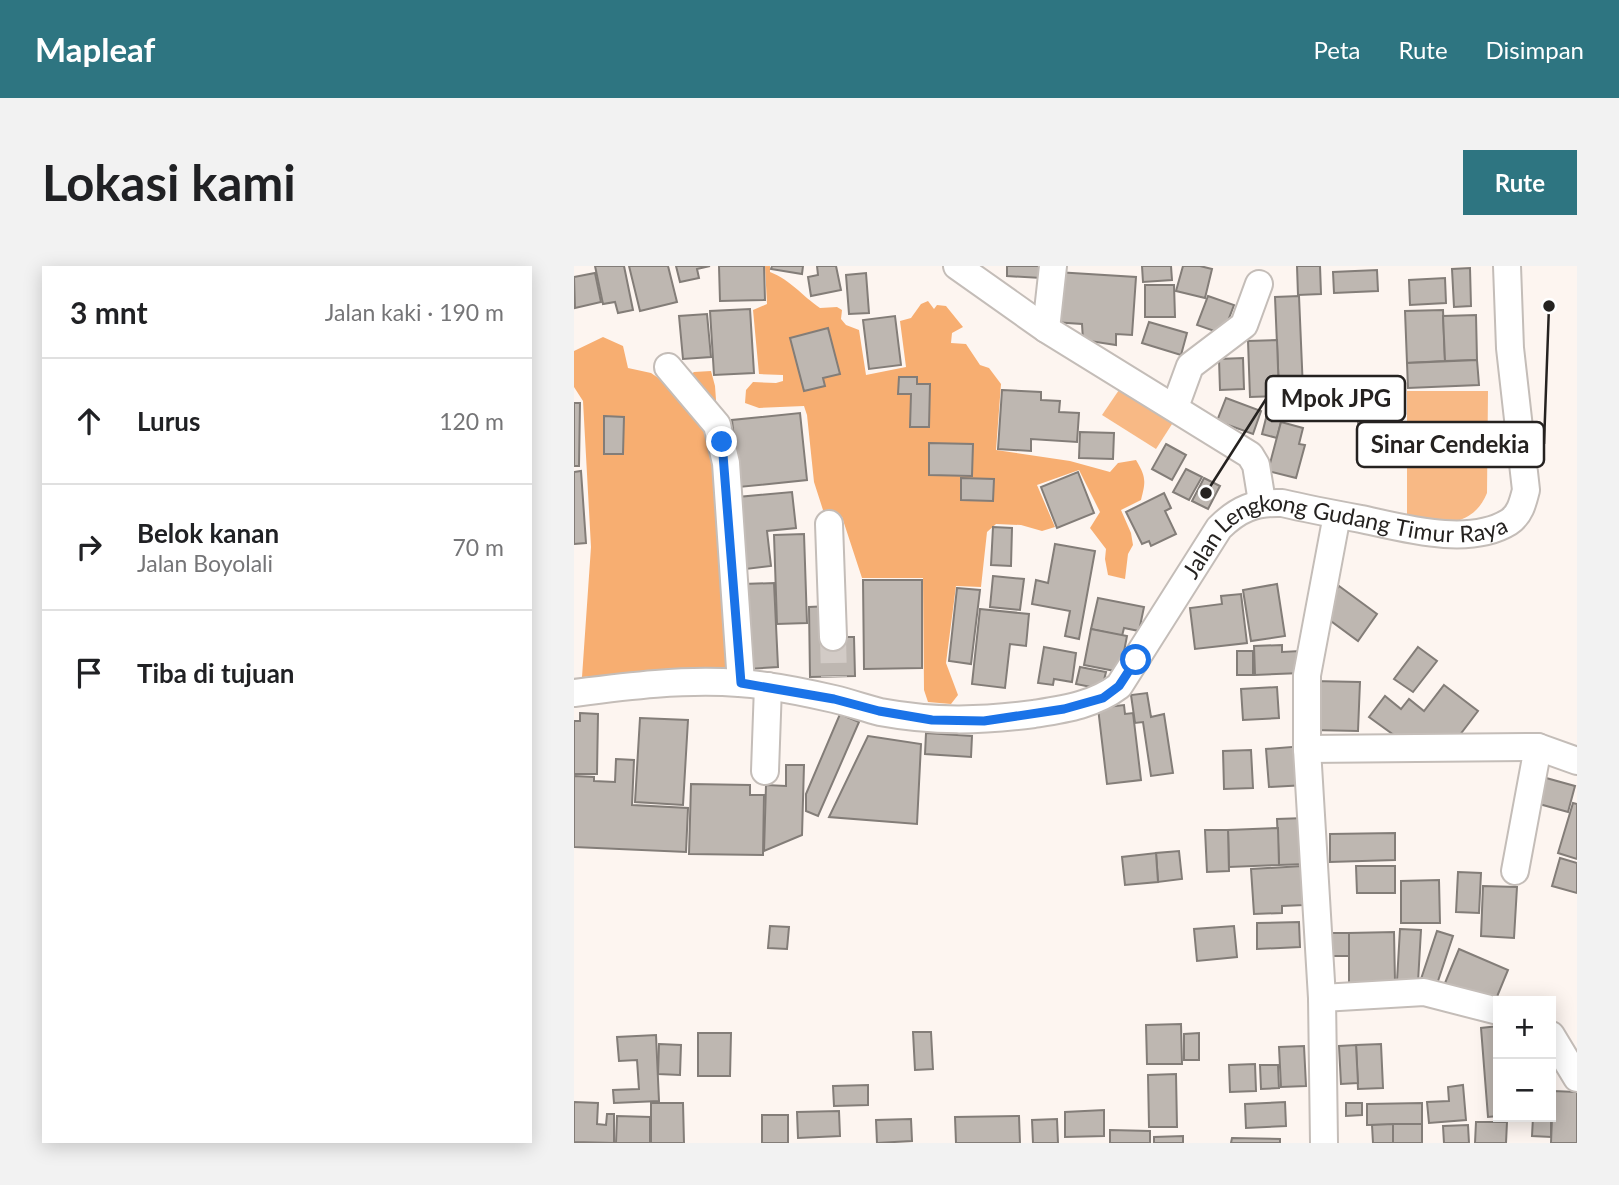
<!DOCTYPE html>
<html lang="id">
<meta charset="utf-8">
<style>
:root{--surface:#fff;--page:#f2f2f2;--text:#202124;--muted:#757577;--line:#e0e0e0;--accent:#2e7581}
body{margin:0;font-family:Lato,sans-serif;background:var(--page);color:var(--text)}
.controls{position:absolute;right:21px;bottom:21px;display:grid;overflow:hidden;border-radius:0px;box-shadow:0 4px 18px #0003}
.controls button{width:63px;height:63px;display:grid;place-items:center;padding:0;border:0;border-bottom:2px solid var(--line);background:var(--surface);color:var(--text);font:35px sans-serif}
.stop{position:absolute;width:21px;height:21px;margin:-16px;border:5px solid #1a73e8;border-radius:50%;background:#fff}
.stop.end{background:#1a73e8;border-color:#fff;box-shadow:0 2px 7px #0008}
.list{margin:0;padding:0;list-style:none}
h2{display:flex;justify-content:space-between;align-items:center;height:91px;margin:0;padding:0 28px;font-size:30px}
h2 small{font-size:23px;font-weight:400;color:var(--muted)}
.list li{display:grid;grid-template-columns:46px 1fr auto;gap:21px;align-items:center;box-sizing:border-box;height:126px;padding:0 28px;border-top:2px solid var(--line)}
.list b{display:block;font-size:26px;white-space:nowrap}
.list p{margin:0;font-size:23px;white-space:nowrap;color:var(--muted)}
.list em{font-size:23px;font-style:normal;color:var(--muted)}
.icon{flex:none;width:38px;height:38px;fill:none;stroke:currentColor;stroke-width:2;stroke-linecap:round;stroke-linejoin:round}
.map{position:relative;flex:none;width:1003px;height:877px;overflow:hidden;border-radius:0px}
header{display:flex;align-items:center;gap:42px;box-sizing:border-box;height:98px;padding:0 35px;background:var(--accent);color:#fff}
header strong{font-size:33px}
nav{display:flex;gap:38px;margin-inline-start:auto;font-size:24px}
.intro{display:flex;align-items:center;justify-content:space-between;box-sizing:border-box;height:168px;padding:0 42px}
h1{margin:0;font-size:49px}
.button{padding:18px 32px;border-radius:0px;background:var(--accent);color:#fff;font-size:24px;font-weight:700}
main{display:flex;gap:42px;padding:0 42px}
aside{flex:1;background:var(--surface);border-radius:0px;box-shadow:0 4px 18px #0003}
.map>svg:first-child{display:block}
</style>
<header>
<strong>Mapleaf</strong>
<nav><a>Peta</a><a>Rute</a><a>Disimpan</a></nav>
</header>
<div class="intro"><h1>Lokasi kami</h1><a class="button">Rute</a></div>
<main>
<aside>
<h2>3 mnt<small>Jalan kaki · 190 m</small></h2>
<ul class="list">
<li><svg class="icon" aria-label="ahead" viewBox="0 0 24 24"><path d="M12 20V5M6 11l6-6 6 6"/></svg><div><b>Lurus</b></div><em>120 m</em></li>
<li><svg class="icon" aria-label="right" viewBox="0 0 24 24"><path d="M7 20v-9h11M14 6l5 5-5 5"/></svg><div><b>Belok kanan</b><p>Jalan Boyolali</p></div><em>70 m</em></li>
<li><svg class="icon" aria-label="arrive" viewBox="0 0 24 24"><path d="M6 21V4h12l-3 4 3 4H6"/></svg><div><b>Tiba di tujuan</b></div></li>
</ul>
</aside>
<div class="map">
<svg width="1003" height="877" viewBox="0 0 1003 877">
<rect width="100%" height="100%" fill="#fdf5f0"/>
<g fill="#f8b985">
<polygon points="547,121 600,155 582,183 528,149"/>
<path d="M833,125h81l-1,102c-14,35 -48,32 -80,30z"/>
</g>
<g fill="#f7ae71">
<path d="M191,0h5v6c22,9 31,23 50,36l17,-1 5,3 -1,9 5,6 13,5 7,45 40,-8 -6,-46 11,-3 10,-14 7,-3 6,8 3,-4 9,1 17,21 -11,6 -1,10 15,1 14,21 9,3 12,16 -5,66 74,11 40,11 8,-9 18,-3c10,17 10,21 5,40l-20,10 10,23 2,12 -5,9 -3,25 -17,-4 -3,-16 1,-10 -16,-21 10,-16 -21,-42 -42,15 18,42 -13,4 -21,-6 -25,-1 -9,8 -6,55 -25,-1 -10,77 12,32 -7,9 -23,-2 -4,-12 -1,-112h-61l-20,-61 -19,-7 -9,-28 -7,-67 -3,-9 -45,2 -14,-5 1,-13 7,-8 23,1 7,-2v-6l-24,-1 -6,-64 14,-6z"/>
<polygon points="29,71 49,80 54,102 77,107 99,122 120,106 137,105 141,120 161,401 8,411 17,281 9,135 0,121 0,85"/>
</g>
<g fill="#beb7b1" stroke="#837d78" stroke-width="2">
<polygon points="21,0 50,0 59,44 44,47 41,36 29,38"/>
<polygon points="55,0 94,0 103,36 66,45"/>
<polygon points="102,0 136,0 123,3 125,12 106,16"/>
<polygon points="145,0 190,0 191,34 146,35"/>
<polygon points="198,0 229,0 228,8 197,3"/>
<polygon points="243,0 262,0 267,24 237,30 234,11 244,9"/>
<polygon points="433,0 468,0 467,12 433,10"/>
<polygon points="568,0 597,0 598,14 569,16"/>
<polygon points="609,0 626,0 638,3 631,32 602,25"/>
<polygon points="723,0 746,0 747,28 724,29"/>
<polygon points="896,2 897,40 880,41 878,3"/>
<polygon points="803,4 804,25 760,27 759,6"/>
<polygon points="482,6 562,11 558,69 542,68 542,79 509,74 508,58 479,56"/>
<polygon points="21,7 27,36 1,42 0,11"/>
<polygon points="292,7 295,47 275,48 272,9"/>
<polygon points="871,12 872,37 836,39 835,14"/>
<polygon points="571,19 600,19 601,51 571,51"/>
<polygon points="634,30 660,39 649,68 623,59"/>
<polygon points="725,30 729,124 705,125 701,31"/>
<polygon points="176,43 180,107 140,109 136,45"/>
<polygon points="869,44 871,95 833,97 831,45"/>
<polygon points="133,48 137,91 109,93 105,50"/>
<polygon points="902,49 903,94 871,95 869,50"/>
<polygon points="321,50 327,99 295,103 289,54"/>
<polygon points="575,56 613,67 607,89 568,77"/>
<polygon points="254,62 266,108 249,112 251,120 230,125 216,72"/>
<polygon points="703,74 705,130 676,131 674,75"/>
<polygon points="669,92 670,123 646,124 645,93"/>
<polygon points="903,94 905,119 834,122 833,97"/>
<polygon points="325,111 343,111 343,118 356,118 355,161 336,161 337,128 324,128"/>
<polygon points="428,124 467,126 467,134 486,135 485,146 505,147 503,176 457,173 457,185 424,183"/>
<polygon points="652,132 687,145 679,168 643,155"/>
<polygon points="0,137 6,137 5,200 0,200"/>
<polygon points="695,140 710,144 703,172 688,168"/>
<polygon points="226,147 233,214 165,221 158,154"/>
<polygon points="828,148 828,182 784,183 784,149"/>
<polygon points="30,150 50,151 49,188 30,188"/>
<polygon points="707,156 729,162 725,178 731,179 722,212 694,205"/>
<polygon points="506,166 540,167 539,193 505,192"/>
<polygon points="355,177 399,178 398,210 355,209"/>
<polygon points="592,178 612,189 598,214 578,203"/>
<polygon points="612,203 628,211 615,234 599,226"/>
<polygon points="7,205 12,277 0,278 0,206"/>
<polygon points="504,206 520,247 483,262 467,221"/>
<polygon points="387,212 420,213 419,235 387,234"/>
<polygon points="630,212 646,220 634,243 618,235"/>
<polygon points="218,226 222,262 193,265 197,300 172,303 164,231"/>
<polygon points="590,227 597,242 591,245 602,268 577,280 575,275 568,278 552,246"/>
<polygon points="419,261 438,262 437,300 417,299"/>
<polygon points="230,268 233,357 203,358 200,269"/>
<polygon points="481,278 521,285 505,373 491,370 496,345 458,338 462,314 474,317"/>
<polygon points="419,310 450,313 446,344 416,341"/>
<polygon points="289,314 348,314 348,402 290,403"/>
<polygon points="200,317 204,401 174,403 169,318"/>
<polygon points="703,318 711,370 677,375 669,324"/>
<polygon points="765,320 803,348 784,375 746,347"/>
<polygon points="383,322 406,324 397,398 375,395"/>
<polygon points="667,328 673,377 621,383 616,342 648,338 647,330"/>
<polygon points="524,332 570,341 565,365 550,362 548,370 517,363"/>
<polygon points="256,340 257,371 280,371 281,410 236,411 235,341"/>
<polygon points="406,343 455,348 452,380 436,378 431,422 398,418"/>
<polygon points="517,363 553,370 546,406 510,399"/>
<polygon points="708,379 708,386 726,385 727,407 681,409 680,380"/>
<polygon points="470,381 502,387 498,416 480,413 479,419 464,417"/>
<polygon points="844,381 863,395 839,426 820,413"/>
<rect x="663" y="385" width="16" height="24"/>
<polygon points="506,401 532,406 529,418 517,421 502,418"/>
<polygon points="739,415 786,416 784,465 738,464"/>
<polygon points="870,419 904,445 882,474 824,472 795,451 811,430 827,443 835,433 850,445"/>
<polygon points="703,421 705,452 669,454 667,423"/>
<polygon points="573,427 577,451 590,448 599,507 577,510 569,456 561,457 557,429"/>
<polygon points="550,439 551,448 559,447 567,514 533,518 524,442"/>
<polygon points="6,447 24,448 23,508 0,508 0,455 6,455"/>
<polygon points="266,448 285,456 244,550 232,545 232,528"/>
<polygon points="66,452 114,454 109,539 61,536"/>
<polygon points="352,467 398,470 397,491 351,488"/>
<polygon points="294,470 347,478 343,558 255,551"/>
<polygon points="730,480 732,519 695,521 692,483"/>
<polygon points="677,484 679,522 650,523 649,485"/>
<polygon points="42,493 60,494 58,539 114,542 112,586 0,581 0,510 20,511 20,515 41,516"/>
<polygon points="212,499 230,499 228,569 190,585 192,519 212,520"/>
<polygon points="965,510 1001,520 994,546 958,536"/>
<polygon points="117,518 176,519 176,529 190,529 189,589 115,588"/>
<polygon points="999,537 1003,538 1003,593 984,587"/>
<polygon points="731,552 733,598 705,599 703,553"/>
<polygon points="704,562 705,599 655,601 654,564"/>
<polygon points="631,564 654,564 655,605 633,606"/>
<polygon points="821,567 821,594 756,596 756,568"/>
<polygon points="605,585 608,613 584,616 582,587"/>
<polygon points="582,587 584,616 551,619 548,591"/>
<polygon points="986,592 1003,597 1003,627 978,620"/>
<polygon points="728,600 730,639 708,640 708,647 680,648 677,603"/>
<polygon points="782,600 821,600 821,627 783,627"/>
<polygon points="884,606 907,607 905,647 882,646"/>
<polygon points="865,614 866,657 827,657 827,615"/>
<polygon points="909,620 943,621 940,672 907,670"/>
<polygon points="725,656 726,681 683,683 683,657"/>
<polygon points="196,660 215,661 213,683 194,682"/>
<polygon points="660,660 663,691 623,695 620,663"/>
<polygon points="826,663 847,664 844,716 823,715"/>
<polygon points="863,665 879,670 863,718 847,713"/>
<polygon points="820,666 821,716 775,717 775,667"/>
<polygon points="748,667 775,667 775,690 749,690"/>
<polygon points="885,683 934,704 920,738 871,717"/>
<polygon points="607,758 608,798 573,798 572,759"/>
<polygon points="924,760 924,850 914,851 907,762"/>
<polygon points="339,766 357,766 359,803 341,804"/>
<polygon points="124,767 157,767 156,810 124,810"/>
<polygon points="625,767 625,794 610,794 610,768"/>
<polygon points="82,769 85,835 40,837 39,824 65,823 63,794 45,795 43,771"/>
<polygon points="85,778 107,779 106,809 84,808"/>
<polygon points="807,778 809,822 784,823 782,779"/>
<polygon points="782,779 784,817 767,818 765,780"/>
<polygon points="730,780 732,820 707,821 705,781"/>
<polygon points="681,798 682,825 656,826 655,799"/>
<polygon points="686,799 704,799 705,822 687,823"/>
<polygon points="602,808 603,861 575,861 574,809"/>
<polygon points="294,819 294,839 260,840 259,820"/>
<polygon points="889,819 892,854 855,857 853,836 875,835 874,821"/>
<polygon points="979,825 1003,826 1003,877 977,877"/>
<polygon points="0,836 24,837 23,858 32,859 33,848 40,848 40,877 0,876"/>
<polygon points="711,836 712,860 672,862 671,838"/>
<polygon points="77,837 109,837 110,877 77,877"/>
<polygon points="772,837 788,837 788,849 772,850"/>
<polygon points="848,837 848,858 793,859 793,838"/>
<polygon points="977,840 977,871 958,870 959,851 977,851"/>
<polygon points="530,844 530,870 491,871 491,846"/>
<polygon points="265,845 266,870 224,872 223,846"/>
<rect x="188" y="849" width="26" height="28"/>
<polygon points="43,850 76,851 76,877 42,877"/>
<polygon points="445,850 446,877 382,877 381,851"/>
<polygon points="337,853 338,875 303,877 302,854"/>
<polygon points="483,853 484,877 459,877 458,854"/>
<polygon points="902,856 933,856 932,877 901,877"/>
<polygon points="819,858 819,877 799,877 798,859"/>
<rect x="819" y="858" width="29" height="19"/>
<polygon points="894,859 895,877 870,877 869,860"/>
<polygon points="536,864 576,865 576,877 536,877"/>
<polygon points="609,870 609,877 580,877 580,871"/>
<polygon points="658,872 706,873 706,877 657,877"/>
</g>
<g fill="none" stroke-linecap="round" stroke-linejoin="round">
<polyline stroke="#d2cbc6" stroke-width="26" stroke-dasharray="26 13" stroke-linecap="butt" points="259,371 260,411"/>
<defs>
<g id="minor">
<polyline points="383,0 472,63 676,189 682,199 688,236"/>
<polyline points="472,63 479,0"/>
<polyline points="94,101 143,159 152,197 167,417"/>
<polyline points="601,141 616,100 670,59 685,18"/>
<polyline points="255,258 259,371"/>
<path id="s1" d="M0,427c54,-7 110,-14 165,-10 31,2 65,9 95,16 16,4 31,9 46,13 54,10 100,9 154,2 31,-5 60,-9 85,-28l100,-158c19,-19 36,-26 63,-25 26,6 52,11 79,16 42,9 108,28 148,3 11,-7 14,-20 17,-32l-16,-142 -3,-82"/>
<polyline points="733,483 964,481 1003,495"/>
<polyline points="191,505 194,420"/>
<polyline points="941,605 964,481"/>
<polyline points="748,732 850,726 924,745"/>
<polyline points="977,769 1003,812"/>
<polyline points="750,877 748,732 733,483 733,409 763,249"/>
</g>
</defs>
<use href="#minor" stroke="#c4bdb8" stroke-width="30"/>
<use href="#minor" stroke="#fff" stroke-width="26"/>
</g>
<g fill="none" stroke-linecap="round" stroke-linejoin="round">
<polyline stroke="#1a73e8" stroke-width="9" points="148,176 167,417 260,433 305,445 358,454 410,455 490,443 529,432 545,420 562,394"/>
</g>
<g text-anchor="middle" stroke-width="5" stroke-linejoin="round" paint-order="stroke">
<g font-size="23" fill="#252220" stroke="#fff">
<text dy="8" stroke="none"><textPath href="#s1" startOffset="863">Jalan Lengkong Gudang Timur Raya</textPath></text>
</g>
</g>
<path fill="none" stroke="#252220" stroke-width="2.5" d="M632 227L692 133M975 40L970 178"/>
<g fill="#252220" stroke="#fff" stroke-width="2.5">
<circle cx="632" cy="227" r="7"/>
<circle cx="975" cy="40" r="7"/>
</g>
<g fill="#fff" stroke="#252220" stroke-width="2.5">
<rect x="692" y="110" width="139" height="45" rx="7"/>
<rect x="783" y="156" width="187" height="45" rx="7"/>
</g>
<g font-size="24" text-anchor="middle" font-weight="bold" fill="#252220">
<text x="762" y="141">Mpok JPG</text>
<text x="876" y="187">Sinar Cendekia</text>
</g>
</svg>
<div class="controls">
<button>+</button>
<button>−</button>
</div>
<div class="stop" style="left:562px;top:394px"></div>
<div class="stop end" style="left:148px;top:176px"></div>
</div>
</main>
